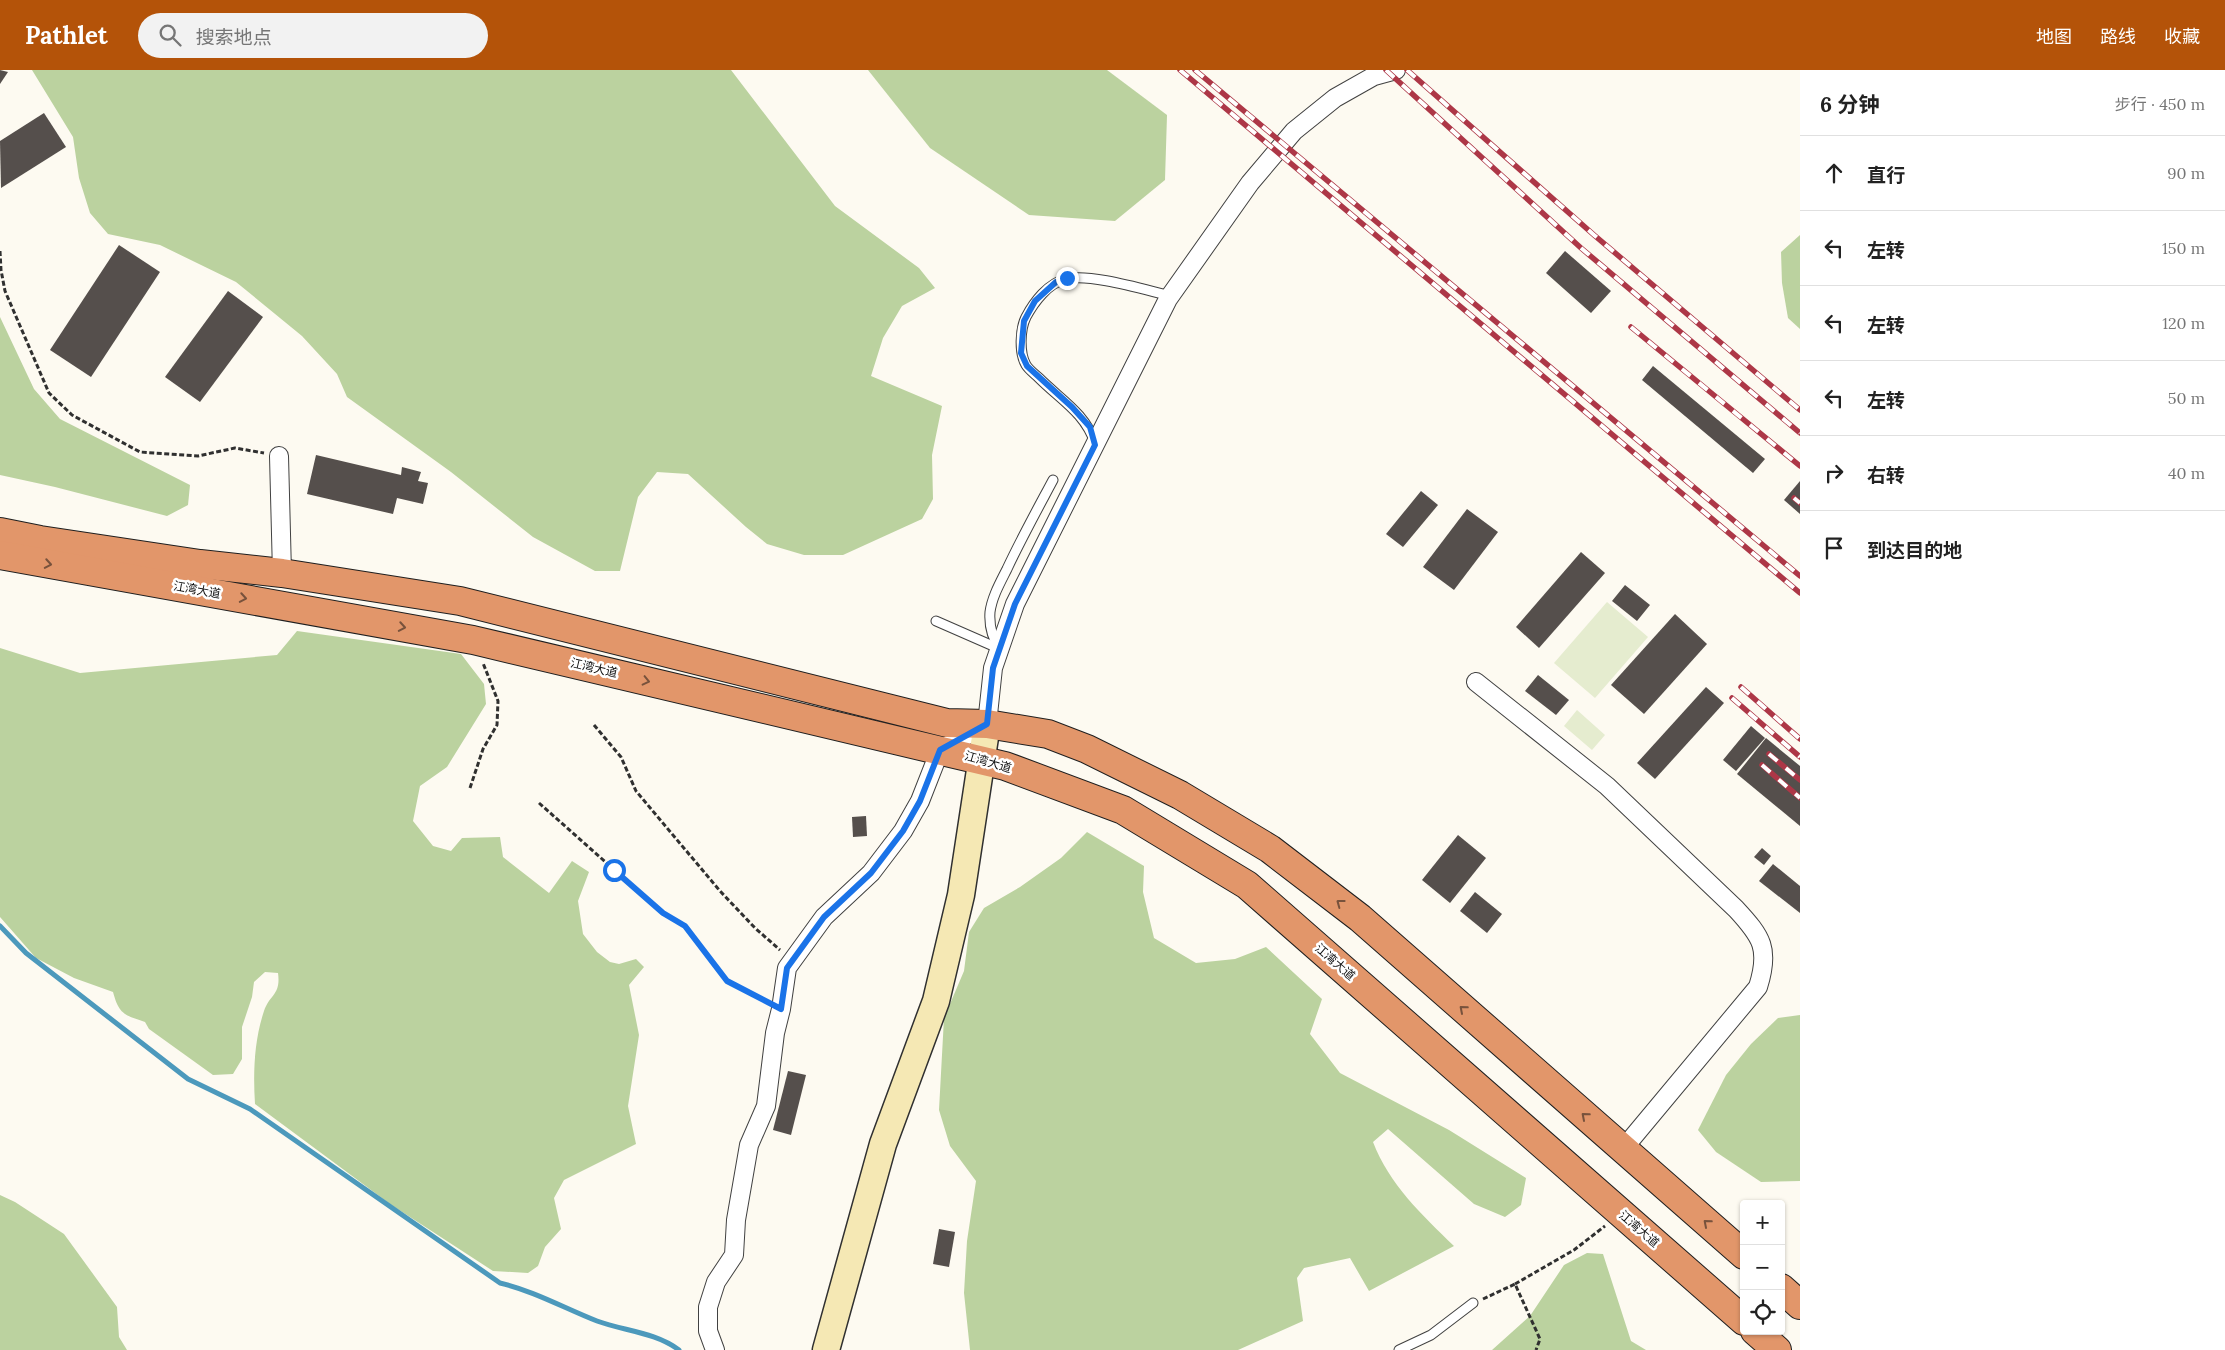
<!DOCTYPE html>
<html lang="zh">
<meta charset="utf-8">
<style>
:root{--surface:#fff;--page:#f2f2f2;--text:#222;--muted:#767676;--line:#e0e0e0;--accent:#b45309}
body{margin:0;font-family:Lora,"Noto Sans SC",serif;background:var(--page);color:var(--text)}
.controls{position:absolute;right:15px;bottom:15px;display:grid;overflow:hidden;border-radius:5px;box-shadow:0 1px 4px #0004}
.controls button{width:45px;height:45px;display:grid;place-items:center;padding:0;border:0;border-bottom:1px solid var(--line);background:var(--surface);color:var(--text);font:25px sans-serif}
.stop{position:absolute;width:15px;height:15px;margin:-11px;border:4px solid #1a73e8;border-radius:50%;background:#fff}
.stop.end{background:#1a73e8;border-color:#fff;box-shadow:0 1px 5px #0008}
.list{margin:0;padding:0;list-style:none}
h2{display:flex;justify-content:space-between;align-items:center;height:65px;margin:0;padding:0 20px;font-size:21px}
h2 small{font-size:16px;font-weight:400;color:var(--muted)}
.list li{display:grid;grid-template-columns:32px 1fr auto;gap:15px;align-items:center;box-sizing:border-box;height:75px;padding:0 20px;border-top:1px solid var(--line)}
.list b{display:block;font-size:19px;white-space:nowrap}
.list em{font-size:16px;font-style:normal;color:var(--muted)}
.icon{flex:none;width:28px;height:28px;fill:none;stroke:currentColor;stroke-width:2;stroke-linecap:round;stroke-linejoin:round}
.map{position:relative;flex:none;width:1800px;height:1280px;overflow:hidden}
header{display:flex;align-items:center;gap:30px;box-sizing:border-box;height:70px;padding:0 25px;background:var(--accent);color:#fff}
header strong{font-size:24px}
nav{display:flex;gap:28px;margin-inline-start:auto;font-size:18px}
.search{width:350px;height:45px;background:var(--page);display:flex;align-items:center;gap:12px;box-sizing:border-box;padding:0 18px;border-radius:28px;color:var(--muted);font-size:19px}
main{display:flex}
aside{flex:1;background:var(--surface)}
.map>svg:first-child{display:block}
</style>
<header>
<strong>Pathlet</strong>
<div class="search"><svg class="icon" aria-label="search" viewBox="0 0 24 24"><circle cx="10" cy="10" r="6"/><path d="M15 15l6 6"/></svg>搜索地点</div>
<nav><a>地图</a><a>路线</a><a>收藏</a></nav>
</header>
<main>
<div class="map">
<svg width="1800" height="1280" viewBox="0 0 1800 1280">
<rect width="100%" height="100%" fill="#fdfaf1"/>
<g fill="#bbd29f">
<polygon points="32,0 731,0 835,136 919,198 935,218 902,236 883,268 871,306 942,336 932,385 933,429 922,449 843,485 804,485 767,474 746,457 688,404 657,402 638,427 620,501 595,501 533,467 451,402 347,327 337,304 302,266 236,212 160,175 108,164 90,143 79,108 73,67"/>
<polygon points="868,0 1107,0 1167,45 1165,110 1115,151 1029,145 930,78"/>
<polygon points="1800,165 1800,259 1788,248 1782,213 1781,182"/>
<polygon points="0,247 34,319 60,349 190,415 188,435 167,446 55,417 0,405"/>
<path d="M297,561l164,23 23,30 2,20 -39,63 -27,19 -7,35 20,25 18,5 11,-13 38,-1 3,20 46,36 23,-32 17,11 -11,29 5,33 14,18 13,10 9,2 17,-5 8,8 -15,18 10,50 -11,71 8,38 -72,36 -10,18 7,31 -16,18 -7,19 -10,7 -35,-2 -103,-67 -135,-100c-2,-31 -1,-63 9,-93 6,-17 17,-16 14,-38l-13,-1 -11,10 -2,15 -10,30v32l-9,15 -20,1 -64,-46 -4,-7c-21,-7 -26,-8 -32,-30l-39,-14 -38,-20 -36,-41v-269l80,25 197,-18z"/>
<path d="M1087,762l57,34 -1,26 11,46 42,25 39,-4 31,-12 56,52 -12,35 30,39 109,57 77,48 -5,27 -16,12 -31,-13 -86,-75 -15,13c16,42 49,73 81,104l-85,45 -19,-33 -46,10 -7,10 6,43 -65,29h-268l-6,-57 3,-52 9,-60 -26,-35 -11,-36 5,-92 20,-47 5,-39 15,-24 36,-21 41,-29z"/>
<polygon points="1800,945 1800,1111 1761,1112 1716,1082 1698,1060 1726,1005 1751,974 1778,948"/>
<polygon points="0,1125 15,1132 64,1164 117,1237 119,1267 127,1280 0,1280"/>
<polygon points="1587,1183 1603,1184 1631,1271 1646,1280 1492,1280 1530,1246 1564,1195"/>
</g>
<g fill="#e5eccf">
<polygon points="1607,532 1648,567 1595,628 1554,593"/>
<polygon points="1577,640 1605,665 1592,680 1564,656"/>
</g>
<g fill="none" stroke-linecap="round" stroke-linejoin="round">
<path stroke="#4c99bc" stroke-width="5" d="M0,856l26,27 162,126 62,30 250,174c34,8 64,25 97,38 27,10 58,11 82,29"/>
</g>
<g fill="#554f4c">
<polygon points="0,0 8,2 0,14"/>
<polygon points="44,43 66,77 1,118 0,71"/>
<polygon points="119,175 160,202 91,307 50,280"/>
<polygon points="1565,181 1611,221 1591,243 1546,203"/>
<polygon points="228,221 263,247 200,332 165,307"/>
<polygon points="1653,296 1765,389 1753,403 1642,310"/>
<polygon points="316,385 401,405 402,397 421,402 418,411 428,413 423,434 397,428 393,444 307,424"/>
<polygon points="1800,411 1800,444 1784,430"/>
<polygon points="1421,421 1438,435 1403,477 1386,464"/>
<polygon points="1467,439 1498,462 1454,520 1423,497"/>
<polygon points="1581,482 1605,503 1539,578 1516,557"/>
<polygon points="1625,515 1650,535 1637,551 1612,531"/>
<polygon points="1675,544 1707,574 1644,644 1611,615"/>
<polygon points="1538,605 1569,630 1556,645 1525,621"/>
<polygon points="1706,617 1724,633 1655,709 1637,693"/>
<polygon points="1751,656 1765,668 1736,701 1723,690"/>
<polygon points="1766,668 1800,696 1800,756 1737,704"/>
<polygon points="866,746 867,766 853,767 852,747"/>
<polygon points="1458,765 1486,788 1450,833 1422,810"/>
<polygon points="1762,778 1771,786 1764,795 1754,787"/>
<polygon points="1773,794 1800,816 1800,843 1759,811"/>
<polygon points="1475,822 1502,844 1487,863 1460,841"/>
<polygon points="788,1001 806,1005 791,1065 773,1060"/>
<polygon points="939,1159 955,1162 949,1197 933,1194"/>
</g>
<g fill="none" stroke-linecap="round" stroke-linejoin="round">
<defs>
<g id="lane">
<path d="M1095,373c-10,-30 -34,-43 -56,-65 -4,-4 -10,-8 -13,-13 -7,-12 -6,-36 0,-48 8,-15 22,-34 40,-38 24,-6 79,11 105,17"/>
<polyline points="936,551 1000,579"/>
<path d="M1000,579c-8,-11 -11,-23 -10,-37 2,-15 10,-29 17,-43 14,-30 30,-59 46,-89"/>
<polyline points="1399,1280 1431,1265 1473,1233"/>
</g>
<g id="street">
<polyline points="279,386 282,503"/>
<path d="M1476,612l131,104 129,123c26,28 34,40 22,78l-135,162"/>
<polyline points="715,1280 708,1261 708,1237 716,1212 734,1185 736,1150 749,1075 766,1036 775,963 781,939 787,898 824,847 871,803 903,761 920,731 940,680 987,654 993,598 1015,534 1168,229 1250,113 1294,61 1335,28 1374,6 1396,0"/>
</g>
<polyline id="secondary" points="826,1280 883,1074 936,931 961,825 987,654"/>
<g id="highway">
<polyline points="0,462 40,470 200,494 282,503 460,531 947,653 987,654 1048,664 1087,679 1180,725 1270,779 1360,848 1744,1185"/>
<polyline points="0,485 473,570 1005,696 1123,740 1247,815 1744,1251"/>
<polyline points="1781,1218 1800,1235"/>
<polyline points="1755,1261 1777,1280"/>
</g>
</defs>
<use href="#lane" stroke="#414141" stroke-width="11"/>
<use href="#street" stroke="#414141" stroke-width="20"/>
<use href="#secondary" stroke="#303030" stroke-width="29"/>
<use href="#highway" stroke="#1f1f1f" stroke-width="30"/>
<g stroke="#303030" stroke-width="3" stroke-dasharray="5 2.5" stroke-linecap="butt">
<polyline points="0,181 1,200 5,221 49,323 72,345 140,382 198,386 235,378 264,383"/>
<polyline points="594,655 621,687 636,721 720,821 755,858 780,880"/>
<polyline points="470,718 483,679 497,655 498,631 483,593"/>
<polyline points="539,733 663,843 685,856 727,911 767,932"/>
<polyline points="1515,1214 1574,1180 1605,1156"/>
<polyline points="1483,1229 1515,1214 1540,1269 1536,1280"/>
</g>
<use href="#lane" stroke="#fff" stroke-width="9"/>
<use href="#street" stroke="#fff" stroke-width="18"/>
<use href="#secondary" stroke="#f5e8b4" stroke-width="26"/>
<use href="#highway" stroke="#e2966a" stroke-width="28"/>
<defs>
<g id="rail">
<polyline points="1180,0 1800,523"/>
<polyline points="1195,0 1800,506"/>
<polyline points="1386,0 1581,178 1800,363"/>
<polyline points="1407,0 1594,165 1800,340"/>
<polyline points="1631,257 1800,396"/>
<polyline points="1794,428 1800,433"/>
<polyline points="1741,617 1800,669"/>
<polyline points="1732,628 1800,687"/>
<polyline points="1769,684 1800,710"/>
<polyline points="1762,695 1800,728"/>
</g>
</defs>
<use href="#rail" stroke="#ad3747" stroke-width="5.5"/>
<use href="#rail" stroke="#fff" stroke-width="4" stroke-dasharray="11" stroke-linecap="butt"/>
</g>
<defs><path id="oneway-chevron" d="M-2-3.5L2.5 0L-2 3.5" fill="none" stroke-width="1.6" stroke-linecap="round" stroke-linejoin="round" transform="scale(1.25)"/></defs>
<g stroke="#78523c">
<use href="#oneway-chevron" transform="translate(48 494) rotate(10)"/>
<use href="#oneway-chevron" transform="translate(243 528) rotate(10)"/>
<use href="#oneway-chevron" transform="translate(402 557) rotate(10)"/>
<use href="#oneway-chevron" transform="translate(646 611) rotate(13)"/>
<use href="#oneway-chevron" transform="translate(1340 833) rotate(-143)"/>
<use href="#oneway-chevron" transform="translate(1463 939) rotate(-139)"/>
<use href="#oneway-chevron" transform="translate(1585 1046) rotate(-139)"/>
<use href="#oneway-chevron" transform="translate(1707 1153) rotate(-139)"/>
</g>
<g fill="none" stroke-linecap="round" stroke-linejoin="round">
<polyline stroke="#1a73e8" stroke-width="6" points="614,800 663,843 685,856 727,911 781,939 787,898 824,847 871,803 903,761 920,731 940,680 987,654 993,598 1015,534 1095,375 1090,357 1072,337 1027,296 1021,283 1024,251 1035,231 1056,212 1067,208"/>
</g>
<g text-anchor="middle" stroke-width="5" stroke-linejoin="round" paint-order="stroke">
<g font-size="12" fill="#0e0e0e" stroke="#fff">
<text transform="translate(197 520) rotate(10)" y="4">江湾大道</text>
<text transform="translate(594 598) rotate(13)" y="4">江湾大道</text>
<text transform="translate(988 692) rotate(16)" y="4">江湾大道</text>
<text transform="translate(1335 892) rotate(41)" y="4">江湾大道</text>
<text transform="translate(1639 1159) rotate(41)" y="4">江湾大道</text>
</g>
</g>
</svg>
<div class="controls">
<button>+</button>
<button>−</button>
<button><svg class="icon" aria-label="locate" viewBox="0 0 24 24"><circle cx="12" cy="12" r="6"/><path d="M12 2v4M12 18v4M2 12h4M18 12h4"/></svg></button>
</div>
<div class="stop" style="left:614px;top:800px"></div>
<div class="stop end" style="left:1067px;top:208px"></div>
</div>
<aside>
<h2>6 分钟<small>步行 · 450 m</small></h2>
<ul class="list">
<li><svg class="icon" aria-label="ahead" viewBox="0 0 24 24"><path d="M12 20V5M6 11l6-6 6 6"/></svg><div><b>直行</b></div><em>90 m</em></li>
<li><svg class="icon" aria-label="left" viewBox="0 0 24 24"><path d="M17 20v-9H6M10 6l-5 5 5 5"/></svg><div><b>左转</b></div><em>150 m</em></li>
<li><svg class="icon" aria-label="left" viewBox="0 0 24 24"><path d="M17 20v-9H6M10 6l-5 5 5 5"/></svg><div><b>左转</b></div><em>120 m</em></li>
<li><svg class="icon" aria-label="left" viewBox="0 0 24 24"><path d="M17 20v-9H6M10 6l-5 5 5 5"/></svg><div><b>左转</b></div><em>50 m</em></li>
<li><svg class="icon" aria-label="right" viewBox="0 0 24 24"><path d="M7 20v-9h11M14 6l5 5-5 5"/></svg><div><b>右转</b></div><em>40 m</em></li>
<li><svg class="icon" aria-label="arrive" viewBox="0 0 24 24"><path d="M6 21V4h12l-3 4 3 4H6"/></svg><div><b>到达目的地</b></div></li>
</ul>
</aside>
</main>
